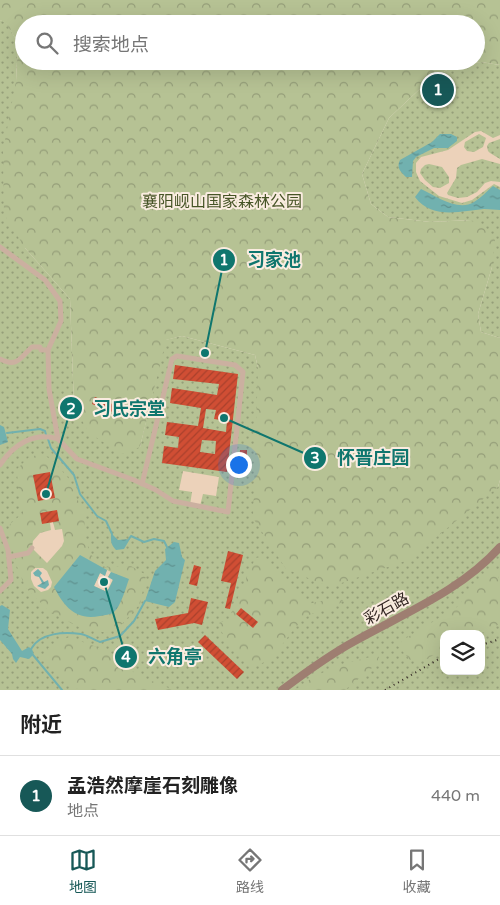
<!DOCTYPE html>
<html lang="zh">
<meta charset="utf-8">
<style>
:root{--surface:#fff;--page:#f2f2f2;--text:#222;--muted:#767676;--line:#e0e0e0;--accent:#175857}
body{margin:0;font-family:"Varela Round","Noto Sans SC",sans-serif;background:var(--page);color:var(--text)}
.controls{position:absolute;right:15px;bottom:15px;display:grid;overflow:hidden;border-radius:10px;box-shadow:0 5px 20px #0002}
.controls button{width:45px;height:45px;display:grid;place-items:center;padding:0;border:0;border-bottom:1px solid var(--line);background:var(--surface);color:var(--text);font:25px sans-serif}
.you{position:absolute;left:238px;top:464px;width:18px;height:18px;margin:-12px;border:4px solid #fff;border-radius:50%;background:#1a73e8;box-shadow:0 0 0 8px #1a73e833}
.badge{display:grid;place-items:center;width:32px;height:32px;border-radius:50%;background:var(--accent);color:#fff;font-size:16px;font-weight:700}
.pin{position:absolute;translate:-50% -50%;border:2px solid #fff;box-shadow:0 1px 5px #0006}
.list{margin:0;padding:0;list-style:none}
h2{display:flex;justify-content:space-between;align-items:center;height:65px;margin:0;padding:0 20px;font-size:21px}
h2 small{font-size:16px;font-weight:400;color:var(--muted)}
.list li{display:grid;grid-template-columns:32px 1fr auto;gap:15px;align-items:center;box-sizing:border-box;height:80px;padding:0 20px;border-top:1px solid var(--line)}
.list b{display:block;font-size:19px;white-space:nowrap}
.list p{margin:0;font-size:16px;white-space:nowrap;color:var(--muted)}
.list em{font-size:16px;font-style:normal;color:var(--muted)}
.icon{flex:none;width:28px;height:28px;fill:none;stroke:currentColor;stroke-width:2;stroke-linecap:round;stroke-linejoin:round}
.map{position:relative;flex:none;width:500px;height:690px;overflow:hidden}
.search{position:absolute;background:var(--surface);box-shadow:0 5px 20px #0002;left:15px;right:15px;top:15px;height:55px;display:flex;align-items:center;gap:12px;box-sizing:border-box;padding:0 18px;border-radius:28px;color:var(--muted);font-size:19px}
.sheet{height:145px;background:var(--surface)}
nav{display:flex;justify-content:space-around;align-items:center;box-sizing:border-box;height:70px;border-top:1px solid var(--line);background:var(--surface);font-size:14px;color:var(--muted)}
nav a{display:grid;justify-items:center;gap:2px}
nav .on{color:var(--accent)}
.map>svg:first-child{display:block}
</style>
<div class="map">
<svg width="500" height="690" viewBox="0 0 500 690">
<defs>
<pattern id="grass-dots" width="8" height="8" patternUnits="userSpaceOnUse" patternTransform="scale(1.25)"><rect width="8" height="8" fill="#b6c294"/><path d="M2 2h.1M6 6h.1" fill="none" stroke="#959e79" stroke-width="1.8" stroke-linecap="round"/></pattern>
<pattern id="forest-crowns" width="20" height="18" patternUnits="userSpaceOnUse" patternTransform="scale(1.25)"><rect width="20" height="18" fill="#b6c294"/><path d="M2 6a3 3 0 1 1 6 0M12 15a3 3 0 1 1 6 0" fill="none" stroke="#959e79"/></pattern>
<pattern id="water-ripples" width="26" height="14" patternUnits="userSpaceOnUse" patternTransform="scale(1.25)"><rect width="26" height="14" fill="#71b1af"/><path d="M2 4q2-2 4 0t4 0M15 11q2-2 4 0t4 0" fill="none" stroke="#5e908e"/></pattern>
<pattern id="building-hatch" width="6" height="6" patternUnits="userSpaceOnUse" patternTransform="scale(1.25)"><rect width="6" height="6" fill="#d04e34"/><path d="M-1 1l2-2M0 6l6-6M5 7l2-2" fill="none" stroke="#aa412c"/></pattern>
</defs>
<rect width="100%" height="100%" fill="#f2e2d4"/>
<g fill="url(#grass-dots)" fill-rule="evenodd">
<path d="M0,20l6,2 12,21 -2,38 9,167 45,51 4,107 66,41 25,-107 17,-4 73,19 3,13 240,119 2,-7v210h-500zM444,634h37v37h-37z"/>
<polygon points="481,62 500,65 500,338 481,332 478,314 492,267 471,220 430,222 388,217 371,204 362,174 389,118 424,85 456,64"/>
</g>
<g fill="url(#forest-crowns)" fill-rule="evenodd">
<path d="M0,0h500v65l-19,-3 -25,2 -32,21 -35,33 -27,56 9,30 17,13 42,5 41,-2 16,9 8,11 -3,27 -14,47 3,18 19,6v142l-2,7 -90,73 -78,27 -44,-18 -33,-51 5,-150 -3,-13 -73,-19 -16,4 -26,107 -18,7 -33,-21 -15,-27 -4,-107 -45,-51 -21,-34 -1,-63 13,-70 2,-38 -12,-20 -6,-3zM24,24h452v37h-452z"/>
<polygon points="43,454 55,463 69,479 77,499 85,512 84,533 90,554 105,567 131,566 146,575 140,604 122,624 108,633 81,628 50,612 26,588 18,570 8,532 10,524 23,513 18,489 17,469 29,457"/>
<path d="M260,557l48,47c11,-2 23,-7 35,-4 -8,12 -28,9 -38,18 -18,14 -28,44 -51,48 -14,-10 -32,-26 -35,-43l10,-4 23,-54 4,-7z"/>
<path d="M491,567l7,6 2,13v37c-17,15 -35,11 -56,11v17l-24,10 -10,-1 -12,-14 5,-6 54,-33z"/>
<polygon points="69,637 105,650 140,677 174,690 80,690 68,685 42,656 51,645"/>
<polygon points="378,655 378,663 345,690 295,690 309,680 335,666"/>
</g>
<g fill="#ecd2ba" fill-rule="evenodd">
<path d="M481,131l12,7 7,-3v4l-11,4 -2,3 1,5 2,2 10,6v5l-18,-5 -21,6 -4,3 -1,10 -9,15 1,2 10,3 9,-1 10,-5 8,-9 6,-2 9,1v5l-6,-3 -22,16 -10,3 -23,-7 -19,-15 -4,-9v-9l5,-6 27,-7 27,-18zM479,134l7,4 -3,9 -9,5 -7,-1 -3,-4 1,-5zM429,164l13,3 7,10v6l-9,5 -7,-1 -8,-7 -5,-7 1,-4 4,-4z"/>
<polygon points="183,471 219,477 216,496 203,494 200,506 190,505 192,492 179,490"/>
<polygon points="53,522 55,530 62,529 64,541 62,546 47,563 32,548 33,541 40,533 51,530 50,523"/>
<polygon points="35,568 43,568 47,571 52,582 51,587 48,590 41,592 34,586 31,579 31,572"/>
<polygon points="107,570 111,572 108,577 113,579 107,592 94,586 100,573 105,575"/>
</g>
<g fill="url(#water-ripples)">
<path d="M440,134h11l6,3v4l-9,7h-14l-18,9 -3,4 -1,16h-6c-5,-5 -10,-9 -6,-17l32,-18z"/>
<path d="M493,186l7,4v20c-5,0 -10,-1 -16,-1 -23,2 -52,11 -69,-12l6,-8c15,7 37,23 53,13 7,-4 13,-11 19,-16z"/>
<polygon points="0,425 4,427 8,442 0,445"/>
<path d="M111,533l7,7 12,-1 -6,10 -8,1c-6,-6 -5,-10 -5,-17z"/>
<polygon points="174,542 179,543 182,557 185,560 175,602 169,607 145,601 155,571 166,560 165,549"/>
<path d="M80,555l27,15 -2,6 -5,-3 -6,13 13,6 6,-12 -5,-3 3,-5 18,7c-3,8 -8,27 -15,33 -3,3 -10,3 -14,4 -25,5 -36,-10 -46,-29z"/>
<polygon points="38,569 42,573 40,576 44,582 48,580 49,585 45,589 37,586 42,583 39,577 35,576 33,573"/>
<polygon points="2,605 10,610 8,629 22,651 29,647 31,649 33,655 29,659 20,657 16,663 13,659 12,654 0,640 0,606"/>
</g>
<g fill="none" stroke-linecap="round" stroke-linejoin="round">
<g stroke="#71b1af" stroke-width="2">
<polyline points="7,433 40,429 45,431 46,435"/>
<polyline points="48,439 51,448 74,475 80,494 97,516 106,521 112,534"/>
<polyline points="129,539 131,536 144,542 154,539 164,541 167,547"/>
<path d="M62,690l-29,-35 -2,-6c9,-17 34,-17 50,-15 6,1 13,6 19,8l20,-6 14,-15 11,-20"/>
</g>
</g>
<g fill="url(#building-hatch)" fill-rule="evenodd">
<path d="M175,365l63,9 -11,98 -65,-9 2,-17 14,2 1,-11 -14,-2 2,-13 31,4 3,-18 -31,-5 2,-15 45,7 2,-11 -46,-5zM206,409l10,1 -2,9 13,2 -1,11 -23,-4zM202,440l14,1 -1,13 -15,-2z"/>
<polygon points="95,397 125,409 123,416 92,404"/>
<polygon points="240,450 247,450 247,463 239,463"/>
<polygon points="50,472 55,498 38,501 33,475"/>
<polygon points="57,510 59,521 42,524 40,513"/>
<polygon points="228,551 243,555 230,609 225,608 231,583 221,581"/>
<polygon points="194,565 201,567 197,586 189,584"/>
<polygon points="106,577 109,581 106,586 101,587 99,582 101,578"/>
<polygon points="191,598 208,602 202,625 194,623 158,630 155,619 188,613"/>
<polygon points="241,608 258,622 253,628 236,614"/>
<polygon points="205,635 244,672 237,679 198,642"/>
</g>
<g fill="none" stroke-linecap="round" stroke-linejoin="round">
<g stroke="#cbb0a0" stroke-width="5">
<polyline points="0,247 45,280 60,301 61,321 48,350 49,389 58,439 77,459 134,480 156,490 173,501 228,512 243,372 235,365 177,356 172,359 142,484"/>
<path d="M0,359c17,9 20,-1 32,-12h8l1,3h7"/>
<path d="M0,465c13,-20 34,-34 58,-26"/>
<polyline points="0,528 8,550 11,580 0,591"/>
<polyline points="9,557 28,553 32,548"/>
</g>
<path stroke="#9e7e71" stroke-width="8" d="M282,690c24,-18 47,-35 73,-49 50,-28 107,-51 145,-94"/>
<g stroke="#342824" stroke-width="2" stroke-dasharray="1 4" stroke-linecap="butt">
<polyline points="481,645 500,639"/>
<polyline points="385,690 444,656"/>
</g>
</g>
<g text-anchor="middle" stroke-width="4" stroke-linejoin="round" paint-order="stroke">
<g font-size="16" fill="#465426" stroke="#faece0">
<text x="222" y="207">襄阳岘山国家森林公园</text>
</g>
<g font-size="16" fill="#342824" stroke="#faece0">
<text transform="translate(386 608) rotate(-29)" y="6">彩石路</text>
</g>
</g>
<path fill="none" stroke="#0f766e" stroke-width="2" d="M205 353L224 260M46 494L71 408M224 418L315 458M104 582L126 657"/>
<g fill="#0f766e" stroke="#faece0" stroke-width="2">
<circle cx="205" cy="353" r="5"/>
<circle cx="46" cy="494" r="5"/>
<circle cx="224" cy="418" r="5"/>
<circle cx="104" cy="582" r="5"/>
<circle cx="224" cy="260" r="12"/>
<circle cx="71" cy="408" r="12"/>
<circle cx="315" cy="458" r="12"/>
<circle cx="126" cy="657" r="12"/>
</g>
<g font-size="15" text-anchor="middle" font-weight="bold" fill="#fff">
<text x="224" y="265">1</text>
<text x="71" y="414">2</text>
<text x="315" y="463">3</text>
<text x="126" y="662">4</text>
</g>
<g font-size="18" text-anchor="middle" font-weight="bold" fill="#0f766e" stroke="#faece0" stroke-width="4" stroke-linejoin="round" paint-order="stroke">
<text x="274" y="266">习家池</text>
<text x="129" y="415">习氏宗堂</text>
<text x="373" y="464">怀晋庄园</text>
<text x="175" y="663">六角亭</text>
</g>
</svg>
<div class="controls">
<button><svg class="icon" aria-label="layers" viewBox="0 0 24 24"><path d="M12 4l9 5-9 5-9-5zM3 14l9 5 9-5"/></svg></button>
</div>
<div class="you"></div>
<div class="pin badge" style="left:438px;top:90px">1</div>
<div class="search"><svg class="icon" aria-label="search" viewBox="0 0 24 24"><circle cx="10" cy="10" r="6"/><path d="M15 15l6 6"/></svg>搜索地点</div>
</div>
<section class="sheet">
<h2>附近<small></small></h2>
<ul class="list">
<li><span class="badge">1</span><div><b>孟浩然摩崖石刻雕像</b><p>地点</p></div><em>440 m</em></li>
</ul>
</section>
<nav>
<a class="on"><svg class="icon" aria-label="map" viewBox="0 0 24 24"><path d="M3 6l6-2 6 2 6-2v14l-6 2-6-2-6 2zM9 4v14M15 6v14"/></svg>地图</a>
<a><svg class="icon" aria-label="directions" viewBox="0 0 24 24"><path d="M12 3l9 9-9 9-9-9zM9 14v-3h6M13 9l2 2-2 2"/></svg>路线</a>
<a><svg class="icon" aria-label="saved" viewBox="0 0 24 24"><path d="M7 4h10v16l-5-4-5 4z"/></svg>收藏</a>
</nav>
